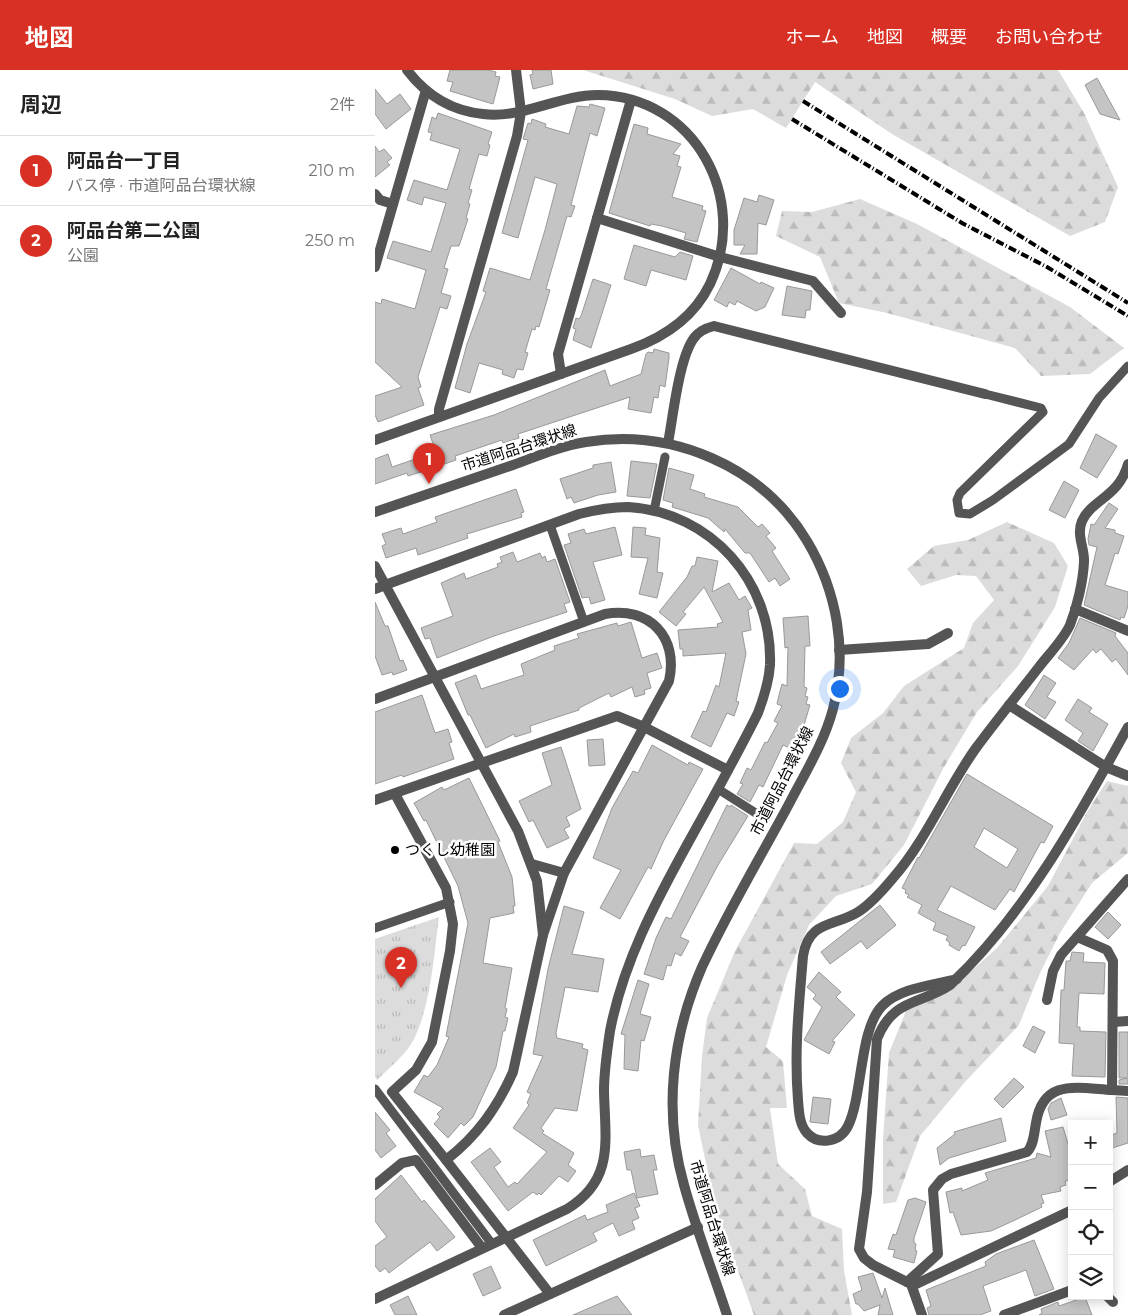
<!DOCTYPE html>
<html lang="ja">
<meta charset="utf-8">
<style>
:root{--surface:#fff;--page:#f2f2f2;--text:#222;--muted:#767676;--line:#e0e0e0;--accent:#d93025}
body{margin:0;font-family:Montserrat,"Noto Sans JP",sans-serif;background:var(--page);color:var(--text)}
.controls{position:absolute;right:15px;bottom:15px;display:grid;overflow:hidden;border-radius:0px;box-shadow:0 2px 12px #0003}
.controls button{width:45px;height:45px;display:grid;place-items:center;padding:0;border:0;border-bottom:1px solid var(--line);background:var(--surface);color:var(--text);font:25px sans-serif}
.you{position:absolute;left:464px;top:618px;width:18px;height:18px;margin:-12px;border:4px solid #fff;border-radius:50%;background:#1a73e8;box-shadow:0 0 0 8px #1a73e833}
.badge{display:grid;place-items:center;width:32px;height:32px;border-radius:50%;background:var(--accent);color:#fff;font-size:16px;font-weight:700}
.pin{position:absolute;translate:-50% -41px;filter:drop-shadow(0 1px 2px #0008)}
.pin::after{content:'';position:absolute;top:26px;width:18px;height:15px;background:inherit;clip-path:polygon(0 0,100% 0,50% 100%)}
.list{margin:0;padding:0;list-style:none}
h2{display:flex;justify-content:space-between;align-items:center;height:65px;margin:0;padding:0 20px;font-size:21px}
h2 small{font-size:16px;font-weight:400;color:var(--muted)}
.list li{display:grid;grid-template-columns:32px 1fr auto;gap:15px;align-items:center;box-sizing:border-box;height:70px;padding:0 20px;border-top:1px solid var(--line)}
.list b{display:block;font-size:19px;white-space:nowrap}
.list p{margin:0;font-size:16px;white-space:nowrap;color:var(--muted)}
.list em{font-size:16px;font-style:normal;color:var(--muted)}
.icon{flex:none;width:28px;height:28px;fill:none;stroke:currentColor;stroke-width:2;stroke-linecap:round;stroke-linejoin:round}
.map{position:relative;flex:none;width:753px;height:1245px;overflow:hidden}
header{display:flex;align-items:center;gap:30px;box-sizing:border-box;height:70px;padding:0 25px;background:var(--accent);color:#fff}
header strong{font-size:24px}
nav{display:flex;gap:28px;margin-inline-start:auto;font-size:18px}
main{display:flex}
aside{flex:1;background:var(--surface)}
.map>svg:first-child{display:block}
</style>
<header>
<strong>地図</strong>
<nav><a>ホーム</a><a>地図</a><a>概要</a><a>お問い合わせ</a></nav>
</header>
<main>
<aside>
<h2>周辺<small>2件</small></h2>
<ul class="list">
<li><span class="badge">1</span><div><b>阿品台一丁目</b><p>バス停 · 市道阿品台環状線</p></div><em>210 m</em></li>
<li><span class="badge">2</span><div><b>阿品台第二公園</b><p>公園</p></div><em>250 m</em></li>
</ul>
</aside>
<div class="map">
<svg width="753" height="1245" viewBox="0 0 753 1245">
<defs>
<pattern id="forest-firs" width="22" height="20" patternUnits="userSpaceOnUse" patternTransform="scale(1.25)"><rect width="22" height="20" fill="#dcdcdc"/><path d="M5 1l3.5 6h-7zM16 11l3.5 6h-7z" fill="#bbb"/></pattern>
<pattern id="park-tufts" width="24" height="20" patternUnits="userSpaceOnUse" patternTransform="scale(1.25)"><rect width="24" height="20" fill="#dcdcdc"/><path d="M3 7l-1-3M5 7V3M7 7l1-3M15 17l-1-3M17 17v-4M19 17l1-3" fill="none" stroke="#bbb"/></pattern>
</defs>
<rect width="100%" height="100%" fill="#fff"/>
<g fill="url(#forest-firs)">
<polygon points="208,0 683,0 709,43 743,117 730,152 695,166 517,64 440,12 411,58 378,39 337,46 300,29"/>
<polygon points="485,129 542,154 695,237 749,278 715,304 666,306 640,278 512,243 464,233 445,187 401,166 407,141 437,142"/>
<polygon points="632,452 679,473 693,496 680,537 643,596 602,642 569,697 529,775 497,814 461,826 434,855 412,905 391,977 408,991 412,1038 395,1038 403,1094 430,1119 437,1146 467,1159 469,1201 477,1245 379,1245 340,1137 323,1055 327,986 332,948 360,881 419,773 442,774 468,752 481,722 466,693 476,668 508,643 529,616 589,578 598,553 619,530 601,506 581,505 546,516 532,499 559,476 593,470"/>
<polygon points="732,711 753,716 753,783 717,813 685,863 664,905 644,955 590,1012 545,1066 521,1132 508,1134 508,1068 514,983 533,936 583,913 622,878 673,816 712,742"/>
</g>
<path fill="url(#park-tufts)" d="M64,847c-5,38 -8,87 -25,122 -8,16 -25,29 -37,41l-2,-3v-138z"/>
<g fill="#c4c4c4" stroke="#999" fill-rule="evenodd">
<polygon points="75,0 113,0 121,2 120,6 125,7 118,34 75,21 78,12 72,11"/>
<polygon points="157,0 176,0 178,14 158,19 155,5 158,4"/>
<polygon points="722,8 745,50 725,44 722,38 710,15"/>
<polygon points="0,19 12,34 25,24 36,39 11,59 0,44"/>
<polygon points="215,34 230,38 222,66 215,63 196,135 200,136 196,147 192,146 171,219 175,220 164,257 161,256 160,260 157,259 150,282 153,283 148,300 142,299 139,308 127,304 128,300 104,293 95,323 80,318 92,274 111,222 108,221 115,198 155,210 170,160 182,114 160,107 143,168 127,163 153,70 148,69 153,53 156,54 157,49 171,54 170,57 194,64 202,36 214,37"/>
<polygon points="63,43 117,62 113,74 115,75 112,86 104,84 94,119 97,120 93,133 95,134 91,148 93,149 84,176 76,176 69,198 73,199 66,223 76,226 72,239 65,237 43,307 46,317 43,318 49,335 3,352 0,345 0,326 27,317 0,292 0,232 6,234 7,229 40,239 51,200 12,188 18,171 56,182 71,133 49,127 47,135 32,130 39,110 72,120 85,79 55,70 57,63 53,62 57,47 61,49"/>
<polygon points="259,54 273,58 272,64 306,74 298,84 305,86 302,96 306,97 297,127 328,136 327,140 331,141 322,172 309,169 311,163 287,156 276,154 275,156 234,143"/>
<polygon points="0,76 4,82 9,79 17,88 12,92 15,95 0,107"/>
<polygon points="384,125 399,130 391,155 383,153 382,184 365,184 370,175 359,175 359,160 369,128 382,132"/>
<polygon points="259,175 300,187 305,182 318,186 311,210 276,200 271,216 249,209"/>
<polygon points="356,198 385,214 386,212 399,218 390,237 381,241 362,231 360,235 354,232 352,237 339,230"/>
<polygon points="218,209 236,215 216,278 198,270 201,259 198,258 201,248 204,249 206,246"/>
<polygon points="412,216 437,221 435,240 431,240 430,248 407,245"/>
<polygon points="279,279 294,283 294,288 290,317 285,315 283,328 279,327 276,343 253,339 255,327 143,364 144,368 128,373 127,370 80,386 81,390 55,399 33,406 32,403 0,414 0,389 13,384 17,397 61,382 55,365 119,345 230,300 235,316 266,304 271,284 273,282 278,283"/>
<polygon points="721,364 742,376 722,408 705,398"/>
<polygon points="256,391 282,394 275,428 252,426"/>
<polygon points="236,392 241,422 223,425 199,433 196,427 192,429 185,409 218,398 218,395"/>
<polygon points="294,398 319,405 315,419 330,424 329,427 363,437 383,457 387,454 395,463 391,466 401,478 397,481 415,509 405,516 400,508 394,512 375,483 370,483 350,459 349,462 333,448 297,437 298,433 288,430"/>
<polygon points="689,411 704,420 690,448 674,440"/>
<polygon points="141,419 149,442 146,443 147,447 92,464 93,468 43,485 41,478 11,488 7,476 11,474 7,464 26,458 28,464 62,452 60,447"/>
<polygon points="734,433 743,439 730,458 740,460 740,463 749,466 743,484 740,483 730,515 753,522 753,536 749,548 746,547 745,550 709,535 722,477 714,475 713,469 716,454 719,455"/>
<polygon points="240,457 247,485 218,492 230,530 216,534 214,527 207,528 189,475 196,473 193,464 209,459 211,464"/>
<polygon points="258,457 271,458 270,465 285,468 282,502 288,503 282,528 264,524 273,488 256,487"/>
<polygon points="138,482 142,492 165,483 167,488 170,486 172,492 180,489 195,532 189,534 192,542 119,566 62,588 55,568 50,569 46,558 78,546 66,513 89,503 91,509 123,497 122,494 127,492 125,487"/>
<polygon points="322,487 343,491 337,522 354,513 364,530 370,526 377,538 373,540 376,560 367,562 371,584 361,631 364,632 359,646 352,643 336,677 316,667 328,641 331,642 341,615 344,617 351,583 308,586 308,579 305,579 303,560 343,557 342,554 348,552 329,517 308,542 311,544 301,556 284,542 312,507 317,496 320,496"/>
<polygon points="0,532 10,556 13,556 25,591 28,590 32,600 18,605 17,602 7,605 0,586"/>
<polygon points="433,546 435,576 430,576 429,617 432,618 430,626 433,627 431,634 435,635 429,655 417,679 408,675 388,717 384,715 375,732 362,724 368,714 365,713 372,698 376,700 390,672 392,673 403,653 399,651 407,636 402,634 404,625 407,614 412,616 413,577 410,578 408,548"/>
<polygon points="705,548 741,563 740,566 753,583 753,605 741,589 737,592 726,579 721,583 718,579 699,600 683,588 694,573"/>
<polygon points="256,552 267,588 282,583 287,598 272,603 276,618 269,620 270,624 260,627 257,617 236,627 234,623 204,638 204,640 155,656 156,662 140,667 139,664 111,678 95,645 93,645 80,613 101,605 106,619 149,605 146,594 180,580 179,576 204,568 202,564 242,553 243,556"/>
<polygon points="669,605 681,613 672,627 681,632 670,649 650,635"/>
<polygon points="47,625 60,663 73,659 77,672 74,673 79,689 28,707 27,705 0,714 0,642"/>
<polygon points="703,629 717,638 714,642 733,654 718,681 703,671 708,663 690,650"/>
<polygon points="228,669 230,695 214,696 212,670"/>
<polygon points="277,675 313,695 314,692 328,699 289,770 276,799 273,797 245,849 225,838 246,800 218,788 237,738 258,701 263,703"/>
<polygon points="186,677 206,739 191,747 195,756 189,759 194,768 172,778 158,750 154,752 144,731 177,715 167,683"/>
<path d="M592,704l86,52 -9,17 -3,-1 -27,50 -4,-3 -15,21 -44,-24 -14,24 38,17 -10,19 -2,-1 -4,6 -10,-6 1,-2 -4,-3 2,-4 -15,-6 3,-7 -18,-10 4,-8 -15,-8 2,-2 -4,-2 1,-3 -4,-2 16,-31 1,1zM609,758l34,21 -11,19 -33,-21z"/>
<polygon points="94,708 125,771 123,772 137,807 140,836 138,836 139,843 115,848 108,893 137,898 130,938 132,939 130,947 133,948 130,961 128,961 121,997 98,1047 89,1056 86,1053 73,1068 59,1054 65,1047 62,1044 68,1038 39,1022 49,1005 53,1007 62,995 74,967 71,966 93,853 83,816 51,750 49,751 39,733 67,717 69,720"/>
<polygon points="352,735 355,737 356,735 373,746 343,795 305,867 314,871 306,886 300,883 296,896 292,895 288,910 269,904 281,868 291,847 296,849"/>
<polygon points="505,835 521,855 492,879 486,871 455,894 446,882"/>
<polygon points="189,836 209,842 197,884 229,889 223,922 190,917 181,963 182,968 208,974 207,978 213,980 202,1041 180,1038 166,1058 169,1061 167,1063 199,1083 193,1095 201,1101 193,1112 184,1106 166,1125 164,1123 162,1125 158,1122 133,1141 96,1092 115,1078 126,1092 119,1097 133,1117 140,1112 142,1114 172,1082 138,1058 154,1035 152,1033 156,1024 152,1022 168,986 158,984 173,899"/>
<polygon points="733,842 746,855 733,869 720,857"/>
<polygon points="697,882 709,883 708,892 730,893 729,924 704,923 702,957 705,957 705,961 731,962 730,1007 697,1006 699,974 684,973 686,920 689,920 691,891 695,891"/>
<polygon points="444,902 466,922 461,927 480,945 457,971 460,972 454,984 429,970 447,937 438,929 441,925 432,917"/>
<polygon points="263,910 274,914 265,944 276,947 269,971 266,970 263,1001 249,999 250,965 246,964"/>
<polygon points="658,956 670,962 660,983 648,976"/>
<polygon points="744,962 753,962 753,1014 744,1014 744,1010 752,1008 744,1008"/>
<polygon points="639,1008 649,1017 628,1038 619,1029"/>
<polygon points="438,1027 456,1029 453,1054 435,1052"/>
<polygon points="741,1027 753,1028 753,1073 734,1079 734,1066 742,1063"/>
<polygon points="686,1028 692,1045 676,1050 673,1039 676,1033"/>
<polygon points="0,1042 15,1060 11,1063 21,1076 6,1088 0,1080"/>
<polygon points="626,1048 631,1071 574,1088 565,1095 562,1078 580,1064 579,1062"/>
<polygon points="688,1057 697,1087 697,1110 690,1111 691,1115 685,1117 686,1121 666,1125 669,1133 666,1134 667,1137 638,1151 616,1161 586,1165 578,1142 575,1143 571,1122 587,1118 587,1121 613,1110 610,1103 661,1088 662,1083 676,1087 670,1061"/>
<polygon points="265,1079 266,1087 279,1085 282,1100 278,1100 283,1124 262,1128 256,1100 252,1100 249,1082"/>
<polygon points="26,1105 47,1132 49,1130 80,1167 62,1181 55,1172 14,1203 10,1198 5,1202 0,1196 0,1176 12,1167 0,1151 0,1129"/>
<polygon points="259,1123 265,1136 260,1138 264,1148 257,1151 260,1159 244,1166 238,1153 218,1163 222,1171 171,1196 158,1170 210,1145 212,1150 233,1142 231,1135"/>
<polygon points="540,1128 551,1132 539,1168 539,1173 541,1174 540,1180 542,1181 539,1193 518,1187 520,1180 513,1179 518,1164 521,1165 533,1130"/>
<polygon points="659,1170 679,1219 660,1226 651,1200 608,1216 616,1241 605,1245 554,1245 552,1238 556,1236 551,1220 611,1196 610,1192 621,1184"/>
<polygon points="116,1196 126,1218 108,1226 98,1204"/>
<polygon points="498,1203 507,1228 510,1218 518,1245 503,1245 505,1235 489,1241 483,1234 481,1234 478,1224 487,1220 483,1207"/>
<polygon points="33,1226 42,1245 20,1245 15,1235"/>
<polygon points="242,1226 257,1245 198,1245"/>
<polygon points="710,1227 717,1245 664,1245 667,1243 666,1239 683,1232 684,1236"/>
</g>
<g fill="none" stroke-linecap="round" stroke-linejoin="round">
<g stroke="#555" stroke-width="9">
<polyline points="610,324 666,338 668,342 585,423 582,430 584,443 595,444 618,430 694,374 724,328 753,296"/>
<polyline points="279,441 290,387"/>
<polyline points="175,455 209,552"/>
<polyline points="343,719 390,749"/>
<polyline points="0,858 75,832"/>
<polyline points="0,1019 117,1174"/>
</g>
<g stroke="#555" stroke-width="10">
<polyline points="0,124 5,130 18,134"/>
<polyline points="222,148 345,187 438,211 466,243"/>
<polyline points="0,197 51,20"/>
<polyline points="186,304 183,284 256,30"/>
<polyline points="64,347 64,339 142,66 146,42 141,0"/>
<path d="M293,373c5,-26 11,-85 26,-105 5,-7 12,-10 20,-12l271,68"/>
<polyline points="0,519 10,515"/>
<polyline points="700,539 753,561"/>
<polyline points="464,580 553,574 573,563"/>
<path d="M0,629l230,-85c44,-8 74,23 64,67l-105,192 -21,62"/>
<polyline points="634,635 731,697 753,706"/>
<polyline points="20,724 71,818 78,854 75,881 57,972 41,1000 17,1022 71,1090"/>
<polyline points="0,730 242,646 269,657 353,700"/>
<polyline points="157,794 189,803"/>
<path d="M582,909c-23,6 -58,9 -75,27 -23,24 -19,89 -34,120 -8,16 -29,20 -41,7 -8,-9 -8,-22 -9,-33 -4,-49 1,-95 5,-144 6,-36 31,-29 55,-44 13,-8 25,-22 35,-34 34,-39 53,-88 83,-130 20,-27 42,-54 63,-81 10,-13 24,-27 31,-42 7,-18 13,-43 14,-63 1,-13 -8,-27 -2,-41 9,-21 37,-24 46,-57"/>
<polyline points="672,930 678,901 686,885 753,809"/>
<polyline points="738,952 753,951"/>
<polyline points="737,1020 753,1021"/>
<polyline points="734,1112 753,1100"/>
<polyline points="0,1115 27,1093 41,1090 107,1178"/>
<path d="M532,1212l31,-28 -5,-64 9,-11 9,-5 76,-22c7,-7 7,-19 9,-29 7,-45 42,-35 76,-33l1,-129 -6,-11 -30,-13"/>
<polyline points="537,1216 697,1140"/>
<polyline points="732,1226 738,1232"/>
<path d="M547,1245l-11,-31 -38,-19 -9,-7 -5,-9 8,-57 10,-153c16,-41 43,-34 73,-54 76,-72 128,-167 178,-258"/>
<polyline points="629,1245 697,1220"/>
</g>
<g stroke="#555" stroke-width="10">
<path d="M0,370l256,-91c34,-12 63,-32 79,-65 40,-85 -15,-188 -112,-189 -40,0 -75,24 -115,19 -31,-3 -57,-19 -76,-44"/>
<path d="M0,442c45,-15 90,-31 135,-46 25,-9 50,-20 76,-24 86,-14 176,24 221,99 30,50 41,111 26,168 -9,34 -28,64 -44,95 -29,54 -61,107 -87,163 -30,69 -39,145 -18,218 12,44 29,87 43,130"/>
<path d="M0,496l143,265 19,50 6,54 -30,137c-16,36 -36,64 -67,88l104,134"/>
<path d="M0,1229l192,-90c48,-29 38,-69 37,-118 0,-20 3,-40 6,-60 13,-68 45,-128 78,-188 24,-43 48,-86 70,-130 6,-16 11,-31 12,-48 3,-83 -59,-153 -142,-158 -17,0 -33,3 -49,7l-194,71"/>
<polyline points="129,1245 323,1157"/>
</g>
<g stroke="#000" stroke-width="4" stroke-dasharray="8 2.5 1 2.5" stroke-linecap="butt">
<polyline points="428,31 753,233"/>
<polyline points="417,49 587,153 672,197 753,246"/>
</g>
</g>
<circle fill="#000" stroke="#fff" stroke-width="2" cx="20" cy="780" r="5"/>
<g text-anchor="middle" stroke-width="5" stroke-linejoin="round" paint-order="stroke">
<g font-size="15" fill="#000" stroke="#fff">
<text transform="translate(144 378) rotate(-18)" y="5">市道阿品台環状線</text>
<text transform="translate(407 711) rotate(-63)" y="5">市道阿品台環状線</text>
<text transform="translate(337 1148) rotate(73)" y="5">市道阿品台環状線</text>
</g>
<g font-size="15" fill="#000" stroke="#fff" text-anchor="start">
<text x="30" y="785">つくし幼稚園</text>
</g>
</g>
</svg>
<div class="controls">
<button>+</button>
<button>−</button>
<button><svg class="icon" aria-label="locate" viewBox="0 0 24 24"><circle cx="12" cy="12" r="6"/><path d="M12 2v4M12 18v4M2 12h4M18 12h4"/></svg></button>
<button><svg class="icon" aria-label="layers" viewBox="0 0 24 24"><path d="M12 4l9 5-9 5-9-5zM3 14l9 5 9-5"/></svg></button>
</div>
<div class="you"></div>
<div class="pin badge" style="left:54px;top:414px">1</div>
<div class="pin badge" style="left:26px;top:918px">2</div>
</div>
</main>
